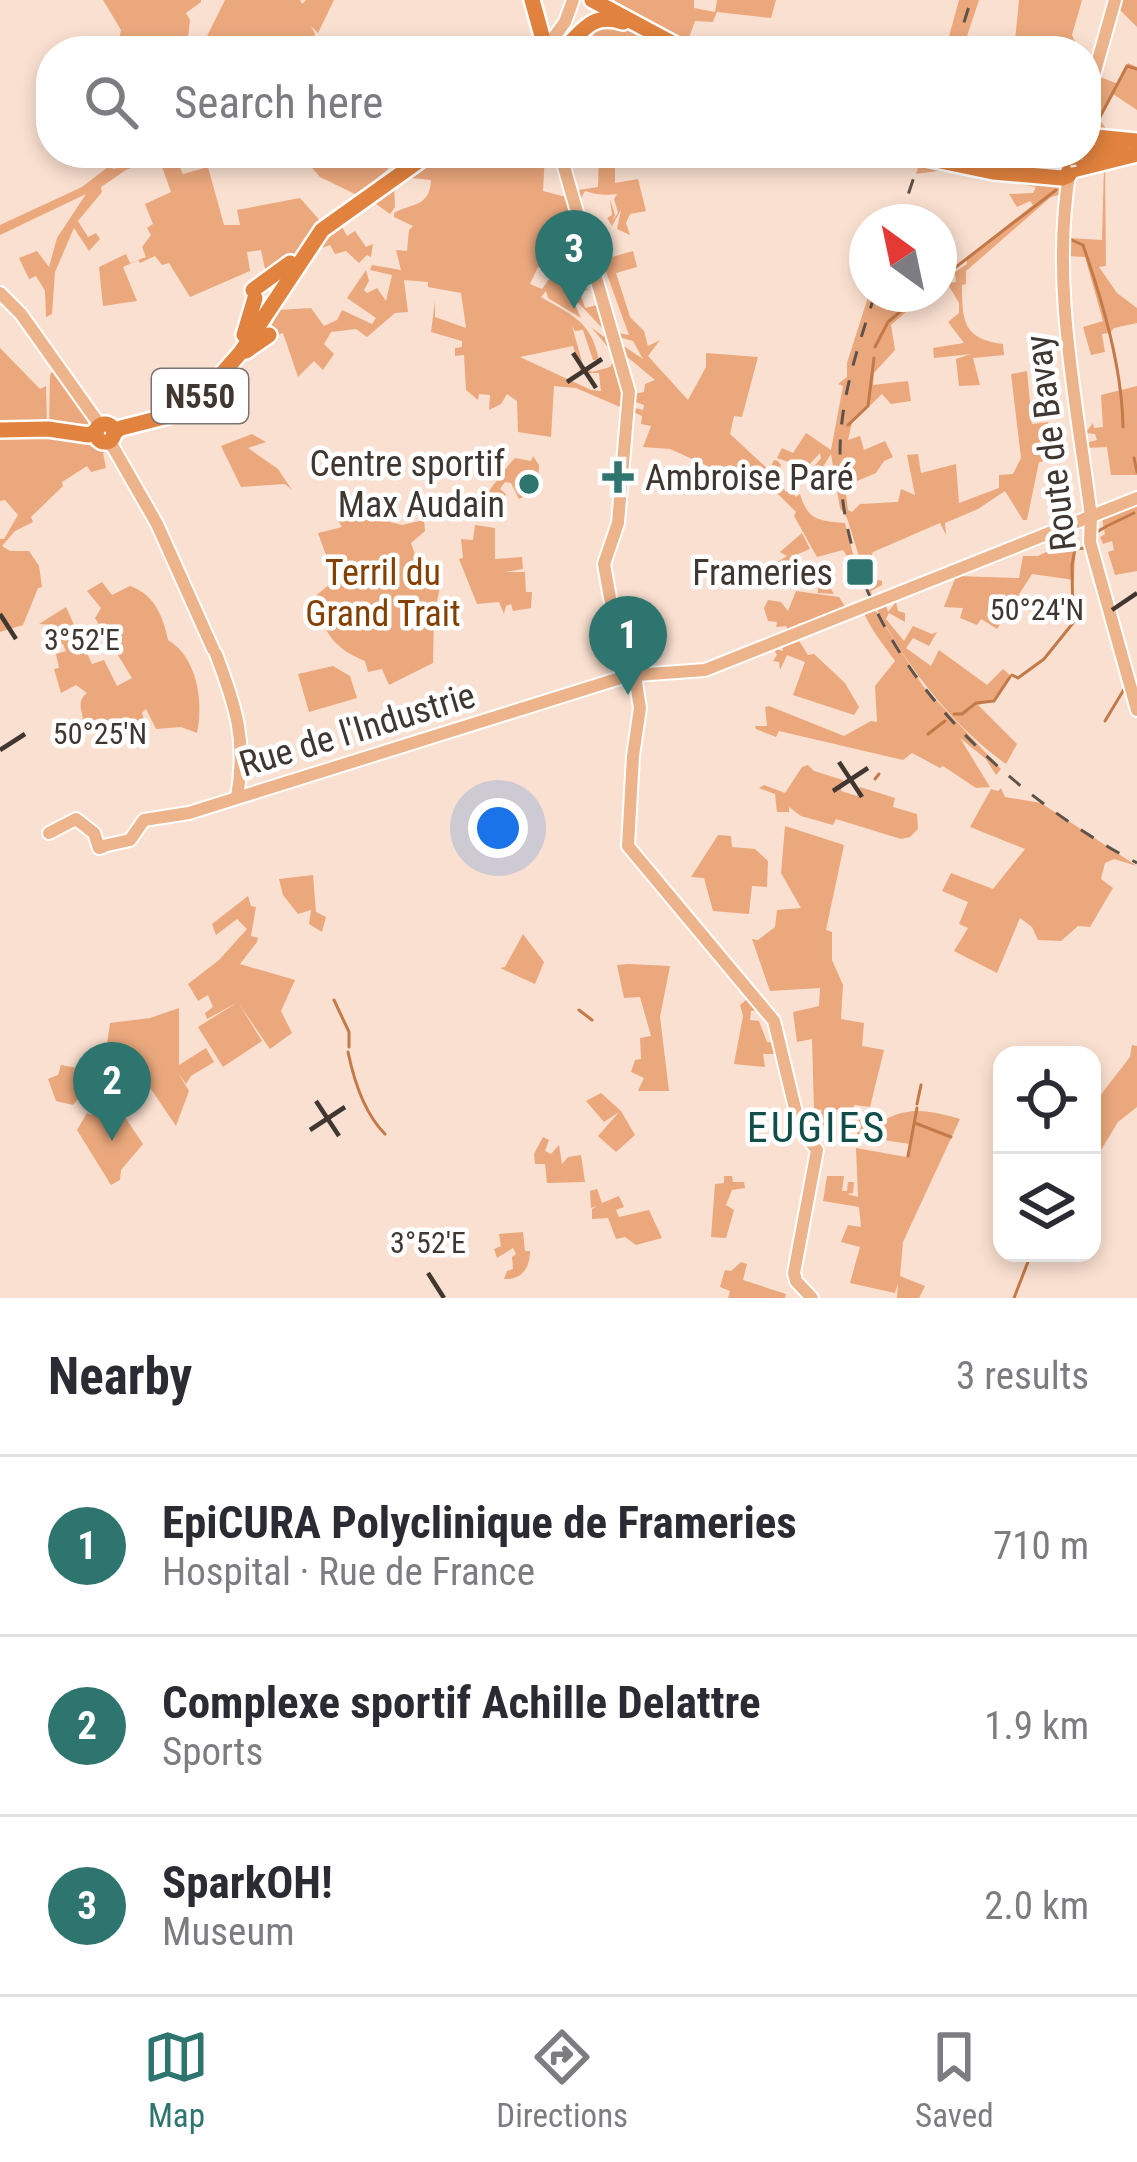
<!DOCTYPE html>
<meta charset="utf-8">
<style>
:root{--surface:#fff;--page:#f7f7f7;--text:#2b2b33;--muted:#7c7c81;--line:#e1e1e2;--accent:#2d756e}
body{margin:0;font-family:"Roboto Condensed",sans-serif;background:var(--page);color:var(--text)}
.controls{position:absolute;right:36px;bottom:36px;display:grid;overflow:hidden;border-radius:24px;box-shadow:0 6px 18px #0003}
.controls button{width:108px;height:108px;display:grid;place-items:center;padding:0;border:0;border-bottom:3px solid var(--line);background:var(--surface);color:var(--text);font:60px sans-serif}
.compass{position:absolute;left:849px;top:204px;width:108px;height:108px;border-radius:50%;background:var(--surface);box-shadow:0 6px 18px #0003;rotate:327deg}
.you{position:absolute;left:498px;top:828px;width:42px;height:42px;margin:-30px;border:9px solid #fff;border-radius:50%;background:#1a73e8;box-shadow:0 0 0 18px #1a73e833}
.badge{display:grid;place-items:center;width:78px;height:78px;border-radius:50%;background:var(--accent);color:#fff;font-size:39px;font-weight:700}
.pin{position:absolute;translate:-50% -99px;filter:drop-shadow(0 3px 6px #0008)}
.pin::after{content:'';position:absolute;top:63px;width:42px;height:36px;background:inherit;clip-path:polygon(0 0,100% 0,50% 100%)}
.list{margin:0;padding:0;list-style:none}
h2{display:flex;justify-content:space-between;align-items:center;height:156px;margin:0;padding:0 48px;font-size:51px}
h2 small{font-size:39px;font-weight:400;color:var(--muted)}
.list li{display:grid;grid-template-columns:78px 1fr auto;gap:36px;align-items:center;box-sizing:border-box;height:180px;padding:0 48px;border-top:3px solid var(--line)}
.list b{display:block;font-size:45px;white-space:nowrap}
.list p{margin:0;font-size:39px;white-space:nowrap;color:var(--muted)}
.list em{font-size:39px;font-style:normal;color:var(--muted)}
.icon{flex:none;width:66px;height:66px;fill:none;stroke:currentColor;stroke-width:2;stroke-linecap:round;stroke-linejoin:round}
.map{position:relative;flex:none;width:1137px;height:1298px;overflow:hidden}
.search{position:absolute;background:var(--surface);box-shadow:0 6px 18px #0003;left:36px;right:36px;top:36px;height:132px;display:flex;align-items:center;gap:30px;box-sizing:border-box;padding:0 42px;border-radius:48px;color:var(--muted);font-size:45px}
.sheet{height:696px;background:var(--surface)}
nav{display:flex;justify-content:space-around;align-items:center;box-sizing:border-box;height:168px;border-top:3px solid var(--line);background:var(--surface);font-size:33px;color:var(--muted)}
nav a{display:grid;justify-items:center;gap:6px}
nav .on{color:var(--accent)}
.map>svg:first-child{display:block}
</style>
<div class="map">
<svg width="1137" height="1298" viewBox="0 0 1137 1298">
<rect width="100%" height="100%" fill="#fae0d0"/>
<g fill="#eba87d" fill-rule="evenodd">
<polygon points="103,0 201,0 201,2 186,13 190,20 187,47 179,51 128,51 119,40 121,30"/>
<polygon points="225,0 300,0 302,4 306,0 334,0 318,33 311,26 315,34 306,51 205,51 207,36"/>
<polygon points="596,0 611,0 632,17 614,0 694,0 694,8 715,12 717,0 776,0 771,18 717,12 713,22 695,21 687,43 702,51 692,51"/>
<polygon points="959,0 979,0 962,51 945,51"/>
<polygon points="1019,0 1082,0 1072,35 1078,48 1047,39 1045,51 1014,51"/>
<polygon points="1115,0 1137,0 1137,27 1118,8 1098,76 1118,84 1128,63 1137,67 1137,110 1113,94 1099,118 1111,137 1086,151 1086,67 1091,69"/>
<polygon points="603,19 622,23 674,51 596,51 592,27 579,46 566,51 588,24"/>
<polygon points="152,153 181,153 154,163 152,160 126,170 101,187 102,192 78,221 88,237 96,233 100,239 89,251 74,228 55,272 52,314 46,317 45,291 36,276 29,279 19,258 37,251 49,267 57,238 86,194 0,235 0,225 82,187 108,167 114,169"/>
<polygon points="276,153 337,153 372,159 374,153 382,153 388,169 357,195 320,177 308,163"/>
<path d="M430,153h115l-2,38 27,7 16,56 -6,1 -1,-21h-4l-9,7 -17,31 -11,-5 -8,17 12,5 10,-14 33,-17 1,8 -7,-3 4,25 6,1 -9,3 5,16 16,-4 12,49 -22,-26 13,10v-7l-33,-35 10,23 -33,-20 -2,-7 -5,6c32,19 50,24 58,63h-6l-10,-30 -8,1 -3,-5 11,39 9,7 18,-5 7,-12 10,55 -51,-22 -22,-2 -3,51 -33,-5 -1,-31 -10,-7 -6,10 -12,6 1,-15 -11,-1 -1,6 -12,-10 -2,-35 -9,1v-8l7,-1v-6l-31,-9 4,-31v16l31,11 -5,-35 -33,-6v-5l-24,-2 4,32 -13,1 -28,24 -11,-8 -25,3 -7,12 10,10 -11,16 -9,-9 -16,16 -15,-44 -10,4 -3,-8 9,-19 32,-2 13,18 13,-6 5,-10 30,14 4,-6 -29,-20 19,-28 3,11 -5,9 3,3 10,-5 9,13 6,-26 -22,-5 2,-5 29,5 -5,-20 11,1 2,-21 4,-4 -19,-9v-4c18,-10 36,-6 37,-33l-19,-2 -4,-6 -14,10 1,25 -5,7 -25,-18zM573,346l8,27h18l2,18 -10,-1 -71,-33z"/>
<path d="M599,153h16v30l23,-4 8,32 -16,3 -4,9 4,12 -13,-6 4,-19 -9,16 -5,-8 5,-3 -2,-16 5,16 -3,6 6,-8 -4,-14 3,-5c-15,2 -21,0 -32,-3l-5,9 4,19 9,14 -7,3 -14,-45 26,-4z"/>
<path d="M921,158l57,7 91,-5 -7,34 -11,3 -85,74v13l-4,1c0,36 1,54 41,59l1,11 -31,3 7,27 -21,1 -3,-27 15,-5 -37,4 -1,-10 31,-5 -16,-21 11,-9v-10l-12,-20 9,-1 -1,-8 -16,11v-33l16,20 12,-8 -1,-6 67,-53 -3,-4 -13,6 -8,-13 24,-1 3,-6 -91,-17 -29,4z"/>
<path d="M1085,158l20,7 1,101 -7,1 18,26 20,15v15l-23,5 -4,5 7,44 -8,-44 -7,1 3,18 -14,3 -8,-28 20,-6 -18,-64 -19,-1 8,-96zM1104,166l-2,74 -33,-2 5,-58 6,-7z"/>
<polygon points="176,159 183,174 208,167 224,225 240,225 237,210 300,198 322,223 292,258 265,269 261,250 247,252 250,271 190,297 169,263 162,265 155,256 140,263 138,260 123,267 137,301 103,306 99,267 126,254 130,263 146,257 142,247 151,235 147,228 153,224 145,204 171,192 161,164"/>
<polygon points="341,225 347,236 355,231 366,247 373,244 371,257 367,255 359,263 346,251 335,254 330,245 309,253 320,236"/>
<path d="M606,234l6,23 21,-6 4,16 -21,6 14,44 14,14 4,15 12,-6 -12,16 40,44 18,-33v-14l52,4 -16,60 -8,-1 -4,18 39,36 5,-10 4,1 3,4 -5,12 10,15 5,-2 5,7 4,-3c8,26 18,27 45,29l13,50 -15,-23 -26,7 -23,-41 2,-4 -17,-17 -12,-5 1,-7 -26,-24 -4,9 -8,-2 -8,23 -11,-6 -1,-16 -40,-18 -27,-2 8,-21 -10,-2 1,-8 -11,-5v-4l12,3 1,-5 -14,-5 -1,-5 15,-3 1,-8 10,-4 -36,-30 -3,-9 27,18 -10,-18 -18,-5 -1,-4 15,3 -27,-74 -9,2 9,-14 -3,-6 -11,3 1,-7z"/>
<polygon points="869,294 927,294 891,325 895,350 874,373 873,385 908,381 911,401 891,404 882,394 852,423 848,440 860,436 864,450 885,441 893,457 884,461 876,473 845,486 848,510 852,512 860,504 898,502 901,489 915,495 907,455 918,454 921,473 956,464 959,503 999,488 999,475 1013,474 1021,458 1011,374 1027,371 1032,424 1048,422 1050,460 1039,462 1027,520 1023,520 1005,491 978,509 945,523 946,535 940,523 873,552 865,570 866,577 882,581 882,585 871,591 873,601 847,518 840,508 831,454 812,484 804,479 821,458 820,453 806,468 777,458 782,448 793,453 806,433 831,450 843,386 838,384 847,377 847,363"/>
<path d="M0,348l40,41 6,-3 1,40 -47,3c0,-28 0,-55 0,-81z"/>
<polygon points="56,367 94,424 91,430 49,426 50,375"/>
<polygon points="1137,386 1137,475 1111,475 1107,447 1085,448 1085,443 1097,440 1095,434 1085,433 1093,423 1094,428 1103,427 1101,395"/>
<polygon points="252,434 266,442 248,448 278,469 292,490 285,484 241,487 221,446"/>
<polygon points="0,435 85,441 90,442 91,447 95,443 111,449 103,453 106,468 91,472 87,466 62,482 63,486 31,517 33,522 15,531 2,546 10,551 29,551 39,566 42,587 38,588 23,625 0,632 0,539 4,539 18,515 5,500 0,501"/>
<polygon points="533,456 539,465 538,486 530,486 530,494 519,499 511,483 505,482 500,489 506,494 494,515 472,513 511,462 515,458 531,461"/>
<polygon points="1137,500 1137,571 1115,575 1108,552 1114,550 1112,541 1103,544 1100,537 1105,534 1102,519 1097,520"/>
<path d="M357,514l45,11 22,-5 1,11 -14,12 10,29 22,1 -9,42 -1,48 -44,22 -7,-16 -14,3 -3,-11c-27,-11 -39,-24 -47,-52l4,-2 -8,-10 21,-17 -17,-47 24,-6 -6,-10z"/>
<polygon points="475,525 495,528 495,559 522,557 523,569 505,572 525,572 526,592 532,592 531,608 513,611 511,604 506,606 504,614 499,602 477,604 459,559 463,558 461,539 473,540"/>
<polygon points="802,533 810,549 793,556 795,564 802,566 805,572 819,569 834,594 818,593 818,583 812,588 767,572 764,576 766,569 787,556 780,552"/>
<polygon points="1067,542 1075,553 1074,580 1032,574 997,629 981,619 977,625 960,618 963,608 944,607 956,576 1019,578 1023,556 1038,556"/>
<path d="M102,582l10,13 18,-9c24,8 33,30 38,54 29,17 36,62 29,93l-16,-6 -25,2 -10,-20 -4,4 5,16 -9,9 -55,-11c2,-14 -9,-24 4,-34l-11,-8 -15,8 -7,-24 5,-1 -3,-14 10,-3 -3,-7 -9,2 -3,-17 4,-4 -16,-1 27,-17 26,57 12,-4 13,26 15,-8 -37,-60 6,-10 -14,-17z"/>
<polygon points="796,591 839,597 848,611 808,626 799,623 790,634 786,626 776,627 777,622 768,621 764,608 768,600 781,602 788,611"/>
<path d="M896,602l2,9 7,2v9l-16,-9 -3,6 18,22 9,-15 19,8 5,-2 -8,14 -16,-8 -7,10 25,18 8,-16 48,35 16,-16 8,7 -17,25 -16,4 39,39 -11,20c-54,-39 -101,-99 -132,-160l12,1 2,7z"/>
<path d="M872,605l51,81 78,83 -5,6 -10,-16 -26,-21 30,49 -14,1 -33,-22 -3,2 -28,-15 -9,7 -124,-29 -3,6 -20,-8 -1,-3h12l-2,-19 4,-1 75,30 27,-15 6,1 -2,-36 20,-25c-12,-17 -24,-31 -33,-52z"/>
<polygon points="796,636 808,655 814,654 845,683 859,707 854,715 793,695 805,662 787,655 780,670 779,662 773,661 777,655 774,649 783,651 782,646 793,642"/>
<polygon points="333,666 350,676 357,698 309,712 298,674"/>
<polygon points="808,765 814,771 843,780 841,791 857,796 860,787 895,798 893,807 917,814 918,829 910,837 901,839 836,819 833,825 801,816 789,807 789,812 777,812 775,794 759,788 764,785 785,793 802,767"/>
<polygon points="1001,788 1005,797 1041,803 1137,866 1114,859 1105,863 1101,879 1113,888 1090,927 1078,926 1061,941 1038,940 1032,927 1020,918 997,973 954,951 968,928 959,924 968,902 942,891 951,873 993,889 1025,849 970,827 991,789 998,791"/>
<path d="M785,826l59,19 -18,85 6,2v28l11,25 -2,34 23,4 -2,23 22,4 -14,57 -16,-2 -1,12 21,4 -10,5v5c40,-24 52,-24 96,-12l-57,123 -3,34 25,10 -6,12h-22l1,-15 -3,10 -45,-10 10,-36 -19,-5 7,-17 13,2 -2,-20 -36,-6 4,-25h17l-2,15h5l1,-9h6l-1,11 -6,1 11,3 -2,-49 50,9 4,-13 -52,-8 -6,-18 -14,6 1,17 -13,-2 -1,-6 -9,-4 6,-19 -8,-1 -2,-70 -15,3 -4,-30 26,-6 1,-18 -50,3 -18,-52 6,1 17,-13 2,-17 24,-2 -20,-35z"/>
<polygon points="718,835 731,836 732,847 755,849 768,861 767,887 752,886 749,914 713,911 704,878 691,877"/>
<polygon points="313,875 316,912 326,917 322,932 309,924 311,910 298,914 283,895 279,879"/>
<polygon points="248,896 251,906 256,907 251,936 258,938 257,942 240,964 295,980 281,1011 292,1033 270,1049 239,1004 262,1041 223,1067 198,1027 238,1002 207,1019 205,1013 213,1007 208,995 198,1001 188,984 219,960 247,929 237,919 216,935 212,924"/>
<polygon points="523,934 544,962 535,984 500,968 505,967"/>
<polygon points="628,964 670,966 660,1017 669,1091 638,1091 644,1078 631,1072 635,1060 641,1059 640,1038 651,1036 640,997 624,998 617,965"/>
<polygon points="751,996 758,1010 751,1011 750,1020 759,1021 767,1042 780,1043 782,1054 763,1054 765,1067 734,1064 743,1016 740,1005"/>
<polygon points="179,1008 179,1065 206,1048 214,1062 191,1076 186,1084 178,1073 189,1091 176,1126 138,1070 119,1078 114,1070 119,1066 116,1051 107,1044 110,1023 150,1018"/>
<polygon points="1132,1045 1137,1046 1137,1107 1118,1122 1092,1165 1092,1106 1130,1057"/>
<polygon points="88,1062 92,1070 85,1077 88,1087 73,1105 56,1101 48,1079 58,1075 61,1065 78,1068"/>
<polygon points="601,1093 621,1111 635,1135 616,1152 598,1136 619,1112 604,1122 586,1101"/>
<polygon points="114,1101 143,1144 121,1170 120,1180 111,1185 77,1130 87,1113 92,1115"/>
<polygon points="543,1137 549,1140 545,1151 551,1154 559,1145 562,1164 568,1157 581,1155 585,1182 547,1183 545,1164 535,1164 534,1154"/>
<polygon points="724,1176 732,1176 733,1182 744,1182 745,1188 732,1190 726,1205 734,1210 726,1238 711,1237 715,1184 724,1183"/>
<polygon points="597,1189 602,1203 619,1196 624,1207 616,1210 619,1217 649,1210 662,1238 636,1245 625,1237 616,1239 608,1218 592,1219 592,1209 597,1206 591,1208 590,1191"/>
<path d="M523,1232l2,19h5c0,17 -8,29 -26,28l3,-8 6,-2 -1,-12 4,-3 -3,-6 -16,10 -3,-9 7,-3 -2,-12z"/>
<polygon points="741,1262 747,1264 743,1280 786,1294 785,1298 728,1298 730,1291 720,1287 725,1270 731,1271"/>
</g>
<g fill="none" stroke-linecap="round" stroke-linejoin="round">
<g stroke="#c37a48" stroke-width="3">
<polyline points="1092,132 1127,66 1137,69"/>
<path d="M1067,238l16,7c20,58 39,122 40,182"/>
<polyline points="939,280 1056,190"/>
<polyline points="875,347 888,322 921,294"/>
<polyline points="848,425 868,406 874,358"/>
<polyline points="1134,458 1137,472"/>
<polyline points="1109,525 1134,513"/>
<polyline points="1095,533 1107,526"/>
<polyline points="1012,675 1018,678 1044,659 1073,623 1072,565 1075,549 1085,548"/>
<polyline points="954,714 962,714 976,703 994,701 1010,677"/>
<polyline points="1105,721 1126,686"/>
<polyline points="928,734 945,721"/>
<polyline points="875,779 879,774"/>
<polyline points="334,1000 349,1032 349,1047"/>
<polyline points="579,1010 592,1020"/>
<path d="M348,1052c6,29 16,61 37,82"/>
<polyline points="917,1104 921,1085"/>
<polyline points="915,1123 951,1137"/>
<polyline points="908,1156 917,1108"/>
<polyline points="1014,1298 1031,1254"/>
</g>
<defs>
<g id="major">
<polyline points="554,37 565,22 573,0"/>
<polyline points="1086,103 1115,0"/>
<polyline points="560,153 629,392 618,523 604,564 610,598 634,673"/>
<path d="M1070,169c-20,115 7,233 21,348l-1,25 47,168"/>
<polyline points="0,293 21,314 97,421 98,428"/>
<polyline points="105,442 113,447 157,524 213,649"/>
<polyline points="876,602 1137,498"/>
<path d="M216,654c20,53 31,86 21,143"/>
<polyline points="636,675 705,670 868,605"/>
<polyline points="635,676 640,708 633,756 628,846 774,1021 800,1129 817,1150 794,1273 796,1281 812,1298"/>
<polyline points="49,833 76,819 94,833 99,848 103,847"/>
<polyline points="103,846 130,840 144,820 189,813 633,674"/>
</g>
<g id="highway">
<polyline points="532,0 544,43"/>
<polyline points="592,0 687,51"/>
<path d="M563,50c20,-19 28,-38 60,-28"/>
<polyline points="1086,136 1137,141"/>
<polyline points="942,153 981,153"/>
<polyline points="1086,153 1122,149"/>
<polyline points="926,158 993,172 1062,178 1069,175"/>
<polyline points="989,163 1069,158"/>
<polyline points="1069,171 1137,154"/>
<polyline points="253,290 290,263"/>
<polyline points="244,335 255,298"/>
<polyline points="246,351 269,335"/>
<circle cx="105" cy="433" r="9"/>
<polyline points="0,430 48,429 89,435 97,430"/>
<polyline points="114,433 121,428 168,416 206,392 241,352 322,230 430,153"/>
</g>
</defs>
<use href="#major" stroke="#fff" stroke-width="16"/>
<use href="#highway" stroke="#fff" stroke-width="20"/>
<use href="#major" stroke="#edb48b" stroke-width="12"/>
<use href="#highway" stroke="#e1823e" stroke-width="15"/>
<g stroke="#5f524b" stroke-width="3" stroke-dasharray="15 15" stroke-linecap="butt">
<polyline points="955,51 971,0"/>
<polyline points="899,222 922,153"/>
<path d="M875,294c-17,53 -35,104 -35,160 -2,182 147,329 297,409"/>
</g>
<defs>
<polyline id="major-bridge" points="868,605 876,602"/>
<g id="highway-bridge">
<polyline points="914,153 926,158"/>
<polyline points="1069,158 1075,157"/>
</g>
</defs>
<use href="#major-bridge" stroke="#fff" stroke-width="16" stroke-linecap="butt"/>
<use href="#highway-bridge" stroke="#fff" stroke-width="20" stroke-linecap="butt"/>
<use href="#major-bridge" stroke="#edb48b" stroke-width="12"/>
<use href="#highway-bridge" stroke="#e1823e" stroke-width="15"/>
</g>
<path fill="none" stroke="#413731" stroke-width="4.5" d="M573,353l23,35M567,382l35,-23M1112,610l25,-17M0,614l16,25M0,750l25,-16M839,762l23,35M833,791l35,-23M316,1101l23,35M310,1130l35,-23M428,1273l16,25"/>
<g fill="#2d756e" stroke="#fff" stroke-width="4.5">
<path d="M612 459h12v12h12v12h-12v12h-12v-12h-12v-12h12z"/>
<circle cx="529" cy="484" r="12"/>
<rect x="845" y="557" width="30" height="30" rx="6"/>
</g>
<g text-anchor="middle" stroke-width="9" stroke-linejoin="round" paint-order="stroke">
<rect fill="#fff" stroke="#7a736f" stroke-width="3" x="152" y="369" width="96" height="54" rx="9"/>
<g font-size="33" font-weight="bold" fill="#413731">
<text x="200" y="408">N550</text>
</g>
<g font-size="36" fill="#413731" stroke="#fff">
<text transform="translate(1050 443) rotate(-97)" y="13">Route de Bavay</text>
<text transform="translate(357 729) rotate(-17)" y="13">Rue de l'Industrie</text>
</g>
<g font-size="36" fill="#413731" stroke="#fff" text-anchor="end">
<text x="505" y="476">Centre sportif<tspan x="505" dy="41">Max Audain</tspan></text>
<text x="645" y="490" text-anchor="start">Ambroise Paré</text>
<text x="833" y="585">Frameries</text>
</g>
<g font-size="36" fill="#854000" stroke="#fff">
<text x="383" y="585">Terril du<tspan x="383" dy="41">Grand Trait</tspan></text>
</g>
<g font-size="42" letter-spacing="3" fill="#114e49" stroke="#fff">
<text x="817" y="1142">EUGIES</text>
</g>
</g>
<g font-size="30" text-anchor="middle" fill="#413731" stroke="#fff" stroke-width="9" stroke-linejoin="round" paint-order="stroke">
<text x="1037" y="620">50°24'N</text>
<text x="82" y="650">3°52'E</text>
<text x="100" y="744">50°25'N</text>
<text x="428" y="1253">3°52'E</text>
</g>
</svg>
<div class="controls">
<button><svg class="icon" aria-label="locate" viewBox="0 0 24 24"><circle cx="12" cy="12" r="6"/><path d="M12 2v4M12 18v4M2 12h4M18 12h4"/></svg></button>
<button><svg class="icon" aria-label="layers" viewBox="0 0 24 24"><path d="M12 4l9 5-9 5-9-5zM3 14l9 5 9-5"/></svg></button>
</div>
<svg class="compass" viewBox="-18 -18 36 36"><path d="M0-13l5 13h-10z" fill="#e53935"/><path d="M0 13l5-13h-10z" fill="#7c7c81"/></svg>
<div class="you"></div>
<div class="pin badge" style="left:628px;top:695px">1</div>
<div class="pin badge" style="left:112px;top:1141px">2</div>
<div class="pin badge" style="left:574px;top:309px">3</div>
<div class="search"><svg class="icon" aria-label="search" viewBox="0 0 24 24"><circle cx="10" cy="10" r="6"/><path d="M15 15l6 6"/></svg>Search here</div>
</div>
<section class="sheet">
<h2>Nearby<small>3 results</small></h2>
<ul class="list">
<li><span class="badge">1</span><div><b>EpiCURA Polyclinique de Frameries</b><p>Hospital · Rue de France</p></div><em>710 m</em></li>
<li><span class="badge">2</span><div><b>Complexe sportif Achille Delattre</b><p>Sports</p></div><em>1.9 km</em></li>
<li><span class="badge">3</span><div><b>SparkOH!</b><p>Museum</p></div><em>2.0 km</em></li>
</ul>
</section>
<nav>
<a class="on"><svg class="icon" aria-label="map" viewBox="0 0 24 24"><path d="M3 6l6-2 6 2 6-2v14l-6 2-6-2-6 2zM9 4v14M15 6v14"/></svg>Map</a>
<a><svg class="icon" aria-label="directions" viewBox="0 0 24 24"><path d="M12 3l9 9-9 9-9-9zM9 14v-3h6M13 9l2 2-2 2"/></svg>Directions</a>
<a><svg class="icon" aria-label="saved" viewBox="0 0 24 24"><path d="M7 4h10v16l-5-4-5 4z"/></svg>Saved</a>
</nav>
